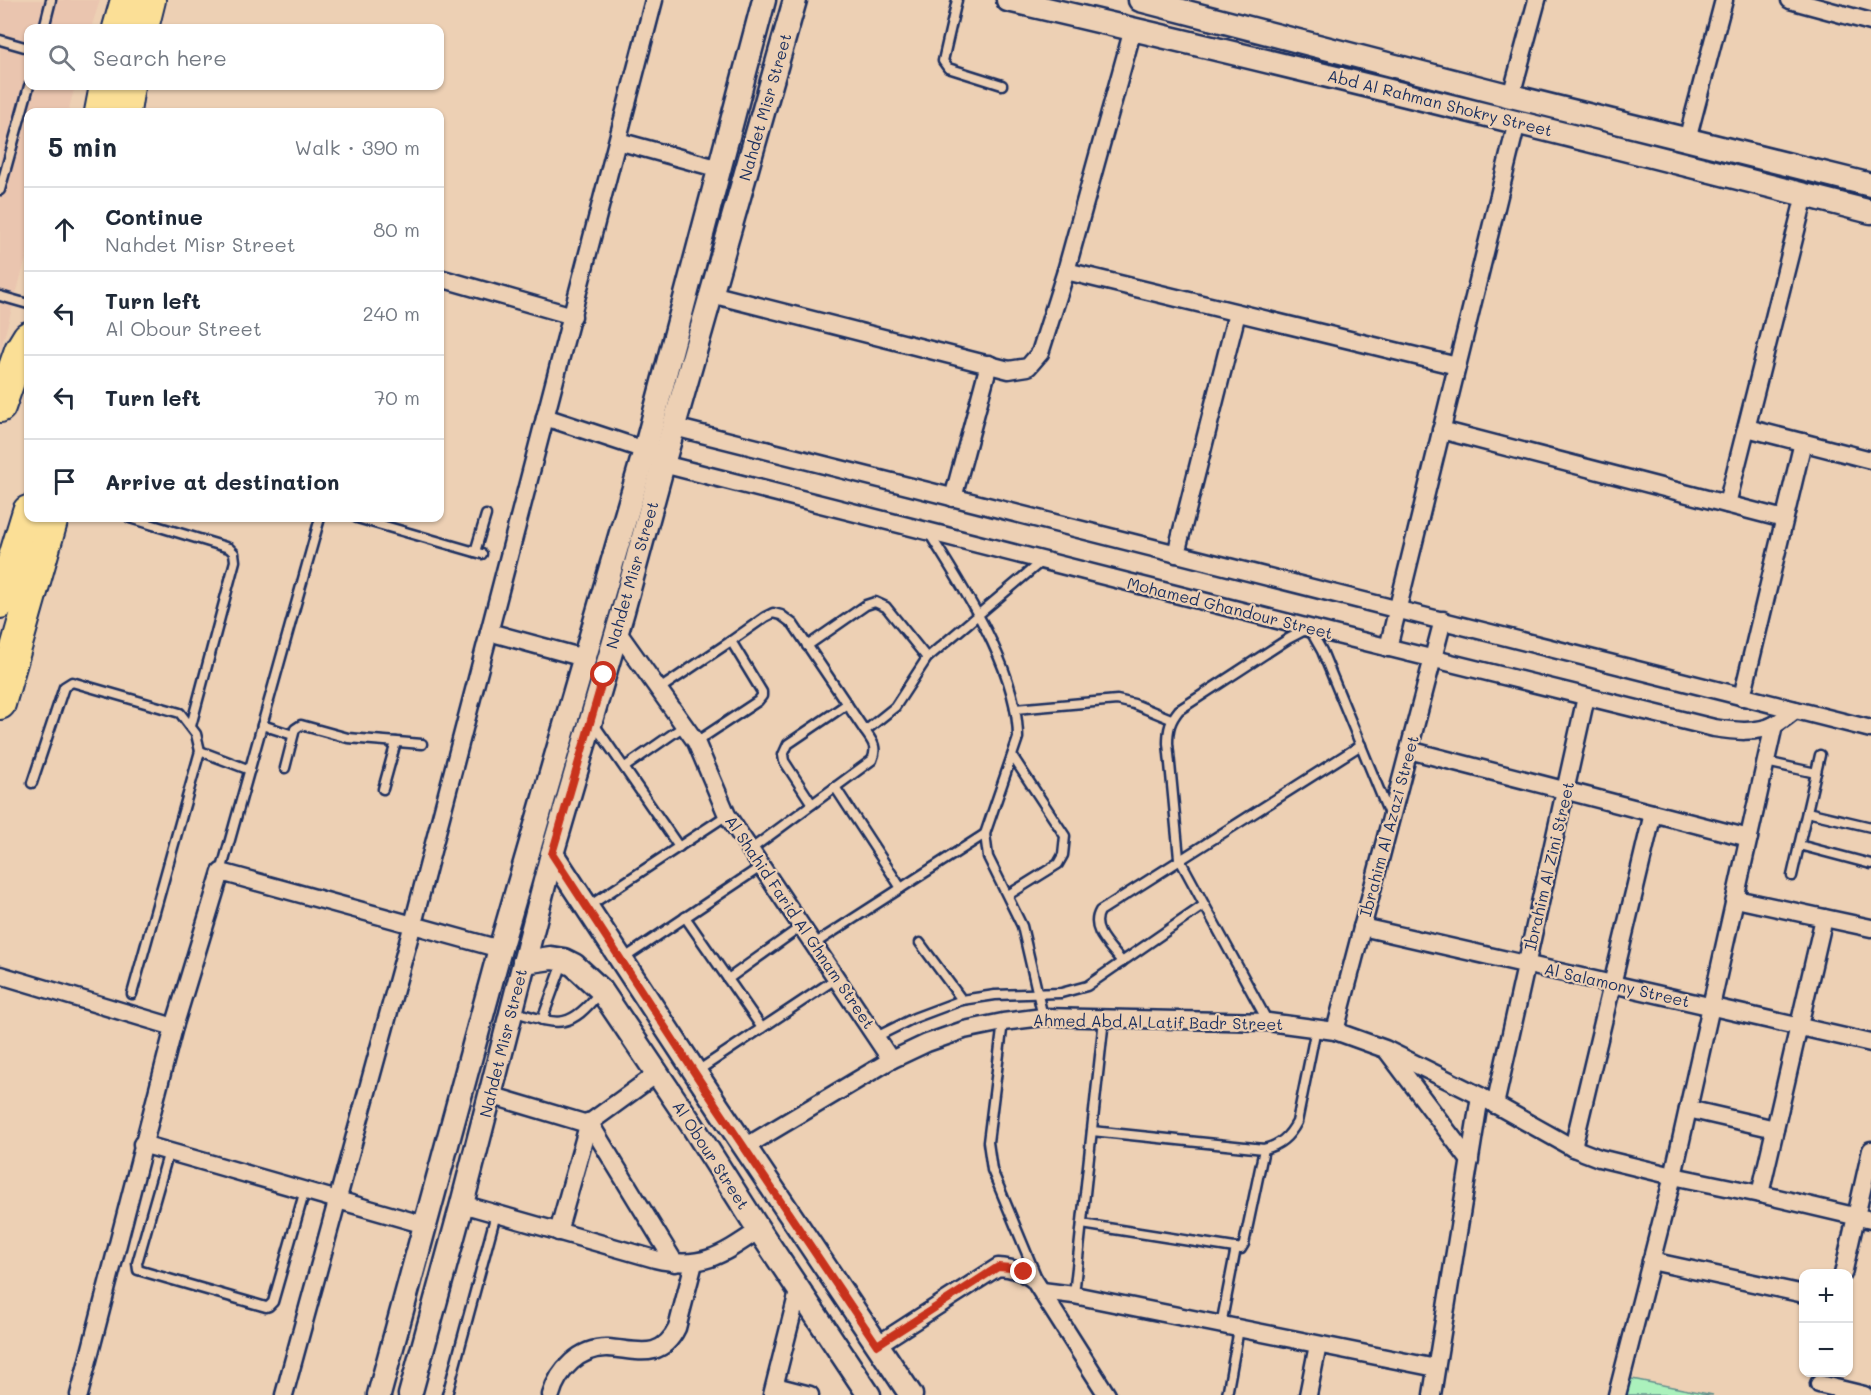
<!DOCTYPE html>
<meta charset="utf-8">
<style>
:root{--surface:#fff;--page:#f2f2f3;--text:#1f2937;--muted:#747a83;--line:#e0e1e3}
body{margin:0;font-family:Mali,sans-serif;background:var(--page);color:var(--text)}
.controls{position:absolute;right:18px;bottom:18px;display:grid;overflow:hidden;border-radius:12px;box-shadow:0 2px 4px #0004}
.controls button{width:54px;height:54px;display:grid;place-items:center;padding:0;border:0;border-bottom:2px solid var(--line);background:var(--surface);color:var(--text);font:30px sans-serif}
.stop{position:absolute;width:18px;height:18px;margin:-14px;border:4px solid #c8321e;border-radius:50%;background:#fff}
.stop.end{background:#c8321e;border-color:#fff;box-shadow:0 2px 6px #0008}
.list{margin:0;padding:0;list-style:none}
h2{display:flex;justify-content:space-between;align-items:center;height:78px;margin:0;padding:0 24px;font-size:26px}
h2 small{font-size:20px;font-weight:400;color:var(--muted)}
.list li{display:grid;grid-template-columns:39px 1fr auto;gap:18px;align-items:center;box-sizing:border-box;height:84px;padding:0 24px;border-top:2px solid var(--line)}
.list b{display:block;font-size:22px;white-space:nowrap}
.list p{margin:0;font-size:20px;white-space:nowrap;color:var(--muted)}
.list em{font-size:20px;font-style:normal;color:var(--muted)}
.icon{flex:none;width:33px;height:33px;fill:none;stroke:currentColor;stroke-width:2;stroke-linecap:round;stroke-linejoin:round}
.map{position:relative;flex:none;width:1871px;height:1395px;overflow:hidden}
.search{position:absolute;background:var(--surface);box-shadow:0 2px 4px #0004;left:24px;top:24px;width:420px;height:66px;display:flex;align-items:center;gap:15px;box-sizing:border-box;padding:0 21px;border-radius:12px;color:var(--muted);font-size:22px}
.panel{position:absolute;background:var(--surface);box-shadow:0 2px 4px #0004;left:24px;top:108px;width:420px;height:414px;border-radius:12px}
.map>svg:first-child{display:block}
</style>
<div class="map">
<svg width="1871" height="1395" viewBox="0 0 1871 1395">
<rect width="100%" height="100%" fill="#edd0b4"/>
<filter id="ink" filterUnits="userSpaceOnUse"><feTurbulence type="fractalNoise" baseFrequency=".0167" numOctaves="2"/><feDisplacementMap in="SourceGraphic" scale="12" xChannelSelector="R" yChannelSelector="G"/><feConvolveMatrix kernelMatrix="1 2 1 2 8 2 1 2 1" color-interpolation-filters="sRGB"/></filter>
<g filter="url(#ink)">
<polygon fill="#eac5af" points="0,0 100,0 91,28 28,28 28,86 75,86 68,112 28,112 28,251 0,352"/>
<polygon fill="#abf1bc" stroke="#63908d" stroke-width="1.5" points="1622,1377 1713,1395 1617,1395"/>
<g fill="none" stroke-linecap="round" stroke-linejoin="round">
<defs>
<g id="lane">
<polyline points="957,0 943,61 948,68 1002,85"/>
<polyline points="44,28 51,0"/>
<polyline points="0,40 28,48"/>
<polyline points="0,190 29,86"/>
<polyline points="0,296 28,304"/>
<polyline points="130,518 229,548 234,553 235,561 191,726"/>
<polyline points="357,518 482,554"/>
<path d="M929,533c35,57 89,136 89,205l-33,96 3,23 34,69 21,91"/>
<polyline points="475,552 486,515"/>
<polyline points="807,646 866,605 875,602 886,607 927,658"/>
<polyline points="658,690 731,641 765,617 773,613 781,615 793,624 865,731 895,707 927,658 1043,560"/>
<polyline points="1015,709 1117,700 1134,704 1171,719"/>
<polyline points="594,724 679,847"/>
<polyline points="262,725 293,735"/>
<polyline points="696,742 758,701 762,696 762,692 731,641"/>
<polyline points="200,751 250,770"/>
<polyline points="1766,762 1816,773"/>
<polyline points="625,767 684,726"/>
<polyline points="285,768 295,729 301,725 348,738 422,744"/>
<polyline points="32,783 64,687 72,682 180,713 196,734 200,751 132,994"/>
<polyline points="835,787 901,888"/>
<polyline points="383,789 396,742"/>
<polyline points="812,804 784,761 783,755 788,744 847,704"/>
<polyline points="1807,812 1871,827"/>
<polyline points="1799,845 1871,864"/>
<path d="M750,850l122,-90c6,-13 0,-19 -7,-29"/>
<polyline points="221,872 320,518"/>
<polyline points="1792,876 1820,755"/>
<polyline points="1008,895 1058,864 1063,855 1065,836 1013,757"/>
<polyline points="589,906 727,815"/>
<polyline points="685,917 762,1028"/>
<polyline points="920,943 962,1000"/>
<polyline points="814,944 985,834"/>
<polyline points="623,959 762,866"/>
<path d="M1122,962c-11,-15 -33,-32 -22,-51l261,-166"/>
<polyline points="728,979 802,926"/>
<path d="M512,1011c45,13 56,21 87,-18"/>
<polyline points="542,1020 564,960"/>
<polyline points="1003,1022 988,1142 992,1170 1037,1278"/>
<path d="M1268,1022l-89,-164 -11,-115c0,-14 2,-22 11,-33l109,-71 21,-11 13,23 67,163"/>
<polyline points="876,1037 914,1018 962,1000 995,995 1061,993 1087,986 1204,905"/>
<polyline points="696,1072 837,978"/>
<path d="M1092,1131l172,18c16,-4 25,-12 33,-27l19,-94"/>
<polyline points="169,1151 137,1263 138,1270 266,1307 269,1306 273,1302 305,1190"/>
<polyline points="1082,1224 1241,1249 1244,1244 1264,1149"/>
<polyline points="1074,1295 1104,1019"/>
<polyline points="1221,1325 1236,1248"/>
<polyline points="447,1395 496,1214"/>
<polyline points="1227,1395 1239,1329"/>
</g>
<g id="street">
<polyline points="1790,0 1871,22"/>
<polyline points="1511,96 1537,0"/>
<polyline points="1687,140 1724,0"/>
<polyline points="618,141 720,169"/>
<polyline points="1066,271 1457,366"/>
<polyline points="440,278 573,316"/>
<polyline points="711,294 1009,370 1028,367 1040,353 1066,271 1133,29"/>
<polyline points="545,417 645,450"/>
<polyline points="674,427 1871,729"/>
<polyline points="1747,428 1871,460"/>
<polyline points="1441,430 1784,519"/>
<path d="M663,464l646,164 405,100c19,3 43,6 62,-4 6,-4 13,-9 19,-14"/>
<polyline points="953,498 989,364"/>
<polyline points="1727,504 1805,195"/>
<polyline points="1176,554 1237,313"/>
<polyline points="617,631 696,742 727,815 891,1060"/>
<polyline points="489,632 584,658"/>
<polyline points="1388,648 1517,122"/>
<polyline points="1742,697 1803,442"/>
<polyline points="1409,750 1749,838"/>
<polyline points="1736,899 1871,928"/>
<polyline points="1362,927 1871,1043"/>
<polyline points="0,975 174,1027"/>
<polyline points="1335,1031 1443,620"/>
<polyline points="1387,1051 1470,1161"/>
<polyline points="490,1095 584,1123 592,1121 658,1073"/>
<polyline points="1495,1105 1586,697"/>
<polyline points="1688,1109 1775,1129"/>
<polyline points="589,1122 675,1263"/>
<polyline points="142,1144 425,1225"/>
<polyline points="745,1147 891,1060 927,1043 964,1030 1003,1022 1043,1017 1268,1022 1335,1031 1385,1049 1480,1096 1573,1148 1599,1158 1673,1176 1760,1194 1871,1220"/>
<polyline points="1573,1148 1653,813"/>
<polyline points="1760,1194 1824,918"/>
<path d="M462,1204l193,55c46,11 67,-4 104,-29"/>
<polyline points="558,1232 589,1122"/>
<polyline points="1651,1261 1804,1294"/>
<polyline points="1843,1274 1871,1150"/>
<polyline points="1042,1291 1074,1295 1436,1368"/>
<path d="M877,1345l121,-78c15,1 24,4 36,13l73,115"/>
<polyline points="1819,1384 1864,1395"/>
<polyline points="775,1386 810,1395"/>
<polyline points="79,1395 174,1027 221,872 500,949"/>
<polyline points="284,1395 413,924 654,0"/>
<path d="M551,1395c7,-25 29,-48 57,-47 29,2 53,13 69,-20l17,-65"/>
<polyline points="772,1395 799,1288"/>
<polyline points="1308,1395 1318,1345"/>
<polyline points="1432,1395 1480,1096"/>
<polyline points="1617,1395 1673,1176 1774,725"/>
</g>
<g id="secondary">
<path d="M1008,0c289,67 576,138 863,212"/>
<polyline points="1140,0 1511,96 1871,185"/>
<polyline points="552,854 718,1107 911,1395"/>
<polyline points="524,962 551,958 564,960 574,965 601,990 692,1125 759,1230 869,1395"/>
<polyline points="379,1395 500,949 645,450 764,0"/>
<polyline points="410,1395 462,1204 552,854 623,611 663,464 795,0"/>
</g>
<g id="highway">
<polyline points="118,28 126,0"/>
<polyline points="143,28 150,0"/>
<polyline points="100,112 105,86"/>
<polyline points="125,112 129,86"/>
<polyline points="0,407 20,350 28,337"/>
<polyline points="0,603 28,511"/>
<polyline points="0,704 53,518"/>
</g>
</defs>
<use href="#lane" stroke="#1b2f5e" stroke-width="13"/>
<use href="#street" stroke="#1b2f5e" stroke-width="21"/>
<use href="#secondary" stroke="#1b2f5e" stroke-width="27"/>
<use href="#highway" stroke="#1b2f5e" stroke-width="34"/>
<use href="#lane" stroke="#edd0b4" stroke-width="8"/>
<use href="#street" stroke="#edd0b4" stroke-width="16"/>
<use href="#secondary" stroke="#edd0b4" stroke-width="22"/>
<use href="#highway" stroke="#fbdf96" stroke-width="30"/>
</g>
</g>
<g fill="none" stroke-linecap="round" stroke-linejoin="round" filter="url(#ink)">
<polyline stroke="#c8321e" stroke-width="8" points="604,675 552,854 717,1107 877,1345 998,1267 1011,1268 1024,1272"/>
</g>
<g text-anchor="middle" stroke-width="4.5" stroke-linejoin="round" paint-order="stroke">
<g font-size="16" fill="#1b2f5e" stroke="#edd0b4">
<text transform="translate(1440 103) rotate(14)" y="6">Abd Al Rahman Shokry Street</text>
<text transform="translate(765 107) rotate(-74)" y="6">Nahdet Misr Street</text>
<text transform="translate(632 575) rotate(-74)" y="6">Nahdet Misr Street</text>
<text transform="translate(1230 608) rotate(14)" y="6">Mohamed Ghandour Street</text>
<text transform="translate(1389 826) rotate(-75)" y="6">Ibrahim Al Azazi Street</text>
<text transform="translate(1549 866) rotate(-77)" y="6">Ibrahim Al Zini Street</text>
<text transform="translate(800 922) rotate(56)" y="6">Al Shahid Farid Al Ghnam Street</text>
<text transform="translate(1617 985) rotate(13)" y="6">Al Salamony Street</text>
<text transform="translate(1158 1022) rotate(1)" y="6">Ahmed Abd Al Latif Badr Street</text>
<text transform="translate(503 1043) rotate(-76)" y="6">Nahdet Misr Street</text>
<text transform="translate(711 1155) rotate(57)" y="6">Al Obour Street</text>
</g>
</g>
</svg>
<div class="controls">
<button>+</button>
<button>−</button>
</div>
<div class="stop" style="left:604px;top:675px"></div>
<div class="stop end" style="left:1024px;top:1272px"></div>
<div class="search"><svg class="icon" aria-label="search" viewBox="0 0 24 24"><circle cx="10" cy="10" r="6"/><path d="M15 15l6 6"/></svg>Search here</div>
<section class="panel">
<h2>5 min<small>Walk · 390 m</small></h2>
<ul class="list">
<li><svg class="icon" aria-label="ahead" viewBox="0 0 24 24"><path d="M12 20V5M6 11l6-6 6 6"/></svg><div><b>Continue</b><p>Nahdet Misr Street</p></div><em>80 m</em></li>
<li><svg class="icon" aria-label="left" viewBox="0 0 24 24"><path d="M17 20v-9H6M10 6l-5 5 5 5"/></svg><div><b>Turn left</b><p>Al Obour Street</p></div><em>240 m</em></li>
<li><svg class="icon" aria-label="left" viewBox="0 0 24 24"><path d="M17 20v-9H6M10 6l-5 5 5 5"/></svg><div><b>Turn left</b></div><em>70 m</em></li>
<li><svg class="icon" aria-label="arrive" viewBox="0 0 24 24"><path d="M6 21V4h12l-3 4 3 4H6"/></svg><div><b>Arrive at destination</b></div></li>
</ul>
</section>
</div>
